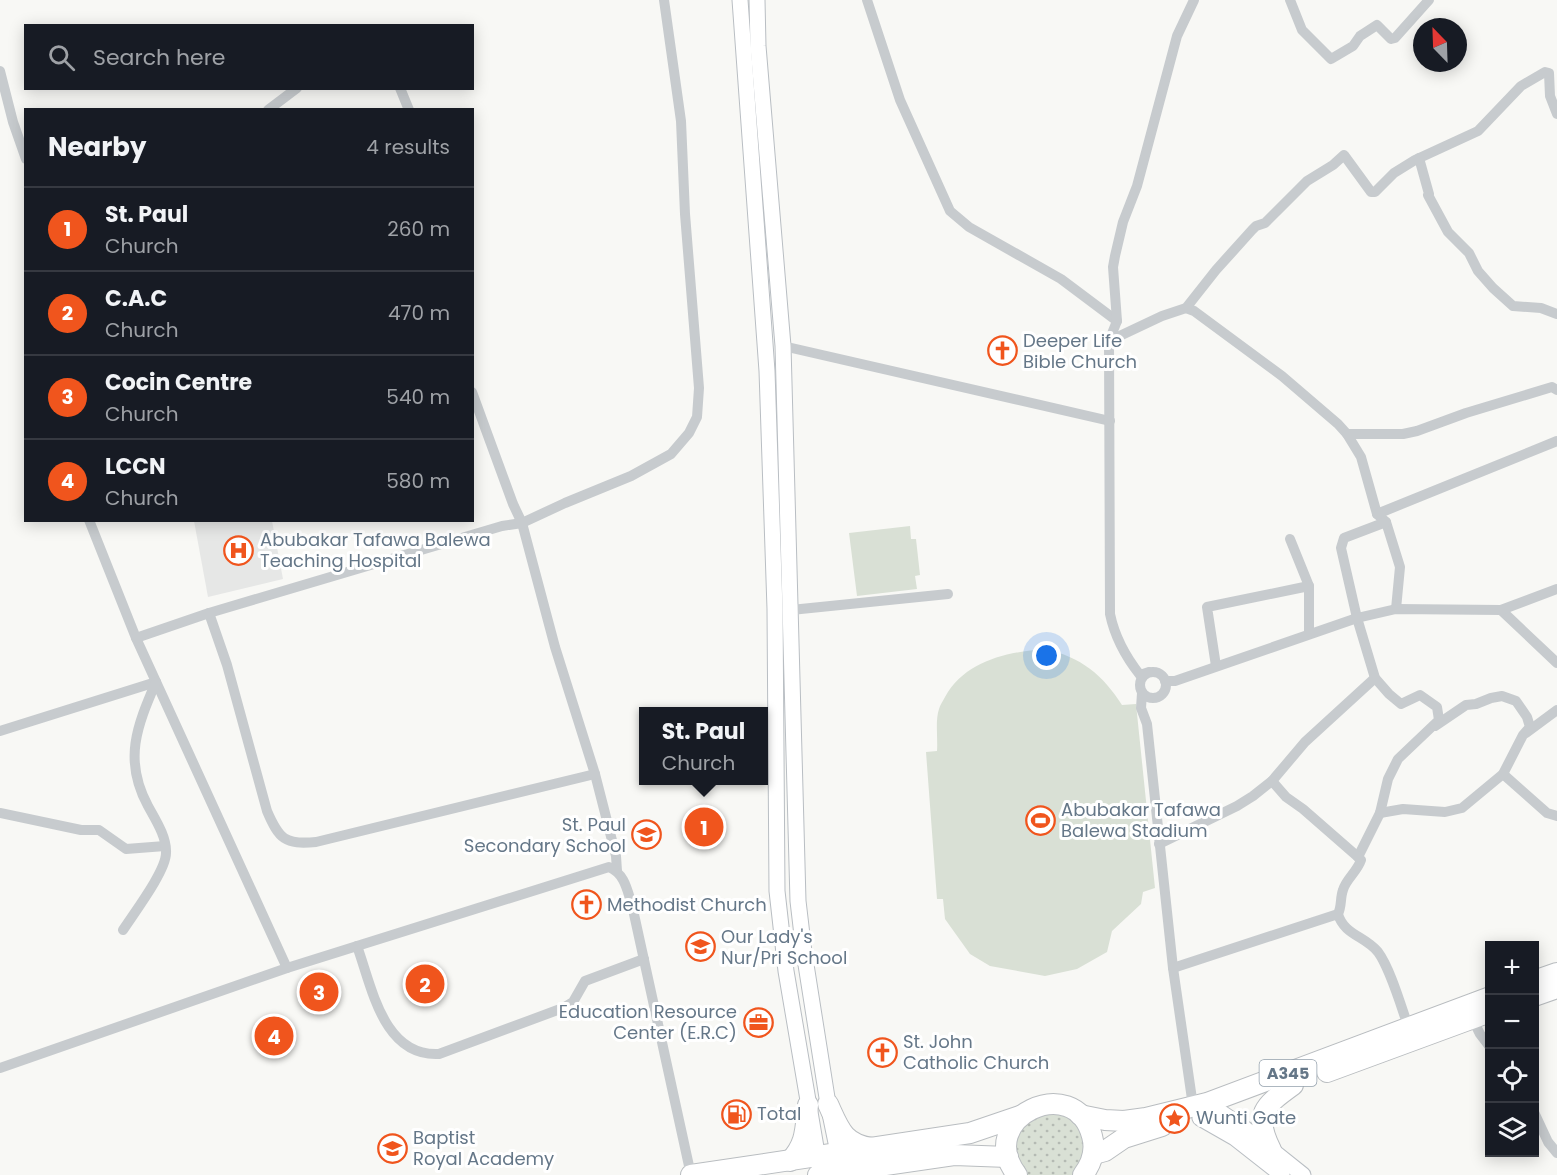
<!DOCTYPE html>
<meta charset="utf-8">
<style>
:root{--surface:#171b24;--page:#20242c;--text:#f1f3f6;--muted:#9ea1a6;--line:#363941;--accent:#f0551d}
body{margin:0;font-family:Poppins,sans-serif;background:var(--page);color:var(--text)}
.controls{position:absolute;right:18px;bottom:18px;display:grid;overflow:hidden;border-radius:0px;box-shadow:0 3px 15px #0003}
.controls button{width:54px;height:54px;display:grid;place-items:center;padding:0;border:0;border-bottom:2px solid var(--line);background:var(--surface);color:var(--text);font:30px sans-serif}
.compass{position:absolute;left:1413px;top:18px;width:54px;height:54px;border-radius:50%;background:var(--surface);box-shadow:0 3px 15px #0003;rotate:337deg}
.you{position:absolute;left:1047px;top:656px;width:21px;height:21px;margin:-15px;border:4px solid #fff;border-radius:50%;background:#1a73e8;box-shadow:0 0 0 9px #1a73e833}
.badge{display:grid;place-items:center;width:39px;height:39px;border-radius:50%;background:var(--accent);color:#fff;font-size:20px;font-weight:700}
.pin{position:absolute;translate:-50% -50%;border:3px solid #fff;box-shadow:0 2px 6px #0006}
.popup{position:absolute;left:639px;top:707px;width:129px;height:78px;box-sizing:border-box;display:grid;place-content:center;border-radius:0px;background:var(--surface);filter:drop-shadow(0 2px 4px #0005);font-size:20px;white-space:nowrap;color:var(--muted)}
.popup b{font-size:22px;color:var(--text)}
.popup::after{content:'';position:absolute;left:50%;top:100%;margin-left:-12px;border:12px solid transparent;border-top-color:var(--surface)}
.list{margin:0;padding:0;list-style:none}
h2{display:flex;justify-content:space-between;align-items:center;height:78px;margin:0;padding:0 24px;font-size:26px}
h2 small{font-size:20px;font-weight:400;color:var(--muted)}
.list li{display:grid;grid-template-columns:39px 1fr auto;gap:18px;align-items:center;box-sizing:border-box;height:84px;padding:0 24px;border-top:2px solid var(--line)}
.list b{display:block;font-size:22px;white-space:nowrap}
.list p{margin:0;font-size:20px;white-space:nowrap;color:var(--muted)}
.list em{font-size:20px;font-style:normal;color:var(--muted)}
.icon{flex:none;width:33px;height:33px;fill:none;stroke:currentColor;stroke-width:2;stroke-linecap:round;stroke-linejoin:round}
.map{position:relative;flex:none;width:1557px;height:1175px;overflow:hidden}
.search{position:absolute;background:var(--surface);box-shadow:0 3px 15px #0003;left:24px;top:24px;width:450px;height:66px;display:flex;align-items:center;gap:15px;box-sizing:border-box;padding:0 21px;border-radius:0px;color:var(--muted);font-size:22px}
.panel{position:absolute;background:var(--surface);box-shadow:0 3px 15px #0003;left:24px;top:108px;width:450px;height:414px;border-radius:0px}
.map>svg:first-child{display:block}
</style>
<div class="map">
<svg width="1557" height="1175" viewBox="0 0 1557 1175">
<defs>
<pattern id="grass-dots" width="8" height="8" patternUnits="userSpaceOnUse" patternTransform="scale(1.5)"><rect width="8" height="8" fill="#d9e0d5"/><path d="M2 2h.1M6 6h.1" fill="none" stroke="#b4bab3" stroke-width="1.8" stroke-linecap="round"/></pattern>
</defs>
<rect width="100%" height="100%" fill="#f8f8f5"/>
<polygon fill="#e6e7e6" points="194,521 272,521 283,579 208,597"/>
<polygon fill="url(#grass-dots)" points="1059,1111 1079,1124 1087,1147 1074,1175 1023,1175 1016,1166 1016,1129 1024,1120"/>
<g fill="#d9e0d5">
<polygon points="910,526 911,539 916,539 920,575 915,576 917,589 857,596 849,533"/>
<path d="M1045,649c36,8 58,26 77,56l14,-1 19,184 -12,4 -2,12 -29,27 -5,21 -30,17 -32,7 -55,-10 -20,-12 -25,-35 -2,-20h-6l-11,-147 11,-1c1,-13 -2,-30 2,-42 1,-4 4,-8 6,-12 20,-36 62,-45 100,-48z"/>
</g>
<g fill="none" stroke-linecap="round" stroke-linejoin="round">
<defs>
<g id="secondary">
<polyline points="740,0 767,371 775,609 777,891 786,971 819,1165"/>
<polyline points="757,0 758,46 783,346 798,901 804,952 828,1104 840,1162"/>
<polyline points="1207,1103 1243,1127 1303,1175"/>
<polyline points="1200,1118 1235,1138 1282,1175"/>
</g>
<g id="highway">
<polyline points="1534,981 1557,973"/>
<polyline points="1534,996 1557,988"/>
<polyline points="1327,1072 1490,1012"/>
<path d="M828,1104c11,24 15,40 44,44"/>
<polyline points="1080,1115 1105,1120 1124,1121 1146,1118 1207,1103 1490,997"/>
<path d="M1271,1150c-18,-36 -7,-44 22,-65"/>
<polyline points="1094,1154 1105,1151 1124,1138 1162,1126"/>
<path d="M790,1161c17,-18 15,-33 18,-56"/>
<polyline points="691,1175 970,1133 1020,1116"/>
<polyline points="818,1175 954,1155 1008,1157"/>
<path d="M1017,1175c-44,-57 58,-105 75,-39 4,14 0,27 -9,39"/>
</g>
</defs>
<use href="#secondary" stroke="#b9bec3" stroke-width="17"/>
<use href="#highway" stroke="#b9bdc0" stroke-width="22"/>
<g stroke="#c7cbce" stroke-width="10">
<polyline points="867,0 900,100 950,211 969,227 1061,279 1117,321"/>
<polyline points="1290,0 1302,30 1331,59 1353,46 1360,36 1377,25 1391,39 1395,38 1429,0"/>
<polyline points="0,71 13,122 26,159"/>
<polyline points="400,88 409,110"/>
<polyline points="268,110 297,88"/>
<polyline points="1419,158 1429,194 1428,195 1448,232 1469,253 1478,271 1493,288 1513,306 1541,308 1557,314"/>
<polyline points="1186,308 1194,311 1282,376 1338,424 1347,434 1361,457 1377,514 1386,522 1400,567 1396,609"/>
<polyline points="1109,341 1162,316 1186,308 1216,270 1252,230 1256,226 1265,223 1307,181 1333,165 1344,155 1371,192 1375,192 1394,173 1415,160 1478,131 1521,86 1545,72 1549,73 1550,96 1557,114"/>
<polyline points="783,346 1110,421"/>
<polyline points="472,392 513,504 522,523 555,647 595,774 616,856 617,871"/>
<polyline points="1347,434 1403,434 1417,431 1466,413 1552,387 1557,390"/>
<polyline points="1377,514 1557,441"/>
<polyline points="89,520 136,638 287,968"/>
<path d="M1386,522l-42,16 -3,10 16,70 18,60 14,16 12,10 19,-9 17,12 2,13 -41,39 -10,20 -8,34 -22,44 3,3c-4,12 -15,19 -18,30 -3,8 -1,16 -5,24 6,21 27,22 40,38 12,16 23,54 30,74"/>
<polyline points="1290,539 1309,586 1309,634"/>
<polyline points="791,610 948,594"/>
<polyline points="1501,610 1557,663"/>
<path d="M209,613l18,52 40,146c12,28 18,34 49,31l279,-68"/>
<polyline points="136,638 209,613 502,526 522,523 565,503 631,476 671,454 689,433 697,417 699,388 685,214 681,121 664,0"/>
<polyline points="1216,666 1207,607 1309,586"/>
<circle cx="1153" cy="685" r="13"/>
<path d="M1149,672l-9,3c-15,-19 -25,-37 -30,-61l-1,-273 8,-20 -4,-54 2,-11 8,-34 14,-36 40,-150 17,-36"/>
<polyline points="1165,681 1175,681 1357,618 1396,609 1501,610 1557,589"/>
<polyline points="1142,693 1141,708 1147,724 1173,968 1193,1106"/>
<polyline points="0,731 156,682"/>
<polyline points="1526,733 1557,710"/>
<polyline points="1503,774 1547,813 1557,816"/>
<polyline points="1272,781 1286,797 1303,809 1358,857"/>
<polyline points="0,813 81,830 99,830 126,849 165,846"/>
<polyline points="1380,813 1403,809 1445,812 1462,808 1503,774 1523,735 1530,727 1527,717 1516,701 1502,696 1491,698 1476,704 1466,705 1435,726"/>
<polyline points="1159,844 1237,806 1253,796 1272,781 1305,742 1375,678"/>
<path d="M123,930c11,-17 43,-59 43,-77 1,-16 -11,-34 -18,-47 -25,-46 -11,-80 8,-124"/>
<path d="M357,946c15,41 26,111 82,108l124,-46 10,-6 12,-21 59,-22"/>
<polyline points="1173,968 1338,914"/>
<polyline points="1472,1018 1480,1034 1490,1047"/>
<path d="M0,1068l287,-100 322,-101c16,7 18,23 23,38l59,270"/>
<polyline points="1534,1112 1548,1142 1557,1153"/>
</g>
<use href="#secondary" stroke="#fff" stroke-width="15"/>
<use href="#highway" stroke="#fff" stroke-width="20"/>
</g>
<defs>
<symbol id="church-ring" viewBox="-11 -11 22 22"><circle r="9.5" fill="#fff" stroke="#f0551d" stroke-width="1.5"/><path d="M-1.2-6h2.4v3.5h3.3v2.4h-3.3V6h-2.4V-.1h-3.3v-2.4h3.3Z" fill="#f0551d"/></symbol>
<symbol id="hospital-ring" viewBox="-11 -11 22 22"><circle r="9.5" fill="#fff" stroke="#f0551d" stroke-width="1.5"/><path d="M-5-5h3v3.5h4V-5h3V5h-3V1.5h-4V5h-3Z" fill="#f0551d"/></symbol>
<symbol id="stadium-ring" viewBox="-11 -11 22 22"><circle r="9.5" fill="#fff" stroke="#f0551d" stroke-width="1.5"/><path d="M0-5a6.5 5 0 1 0 0 10a6.5 5 0 1 0 0-10ZM-3.5-1.8h7v3.6h-7Z" fill="#f0551d"/></symbol>
<symbol id="school-ring" viewBox="-11 -11 22 22"><circle r="9.5" fill="#fff" stroke="#f0551d" stroke-width="1.5"/><path d="M0-5L7-2L0 1L-7-2ZM-4 1L0 2.5L4 1V4Q0 6-4 4Z" fill="#f0551d"/></symbol>
<symbol id="office-ring" viewBox="-11 -11 22 22"><circle r="9.5" fill="#fff" stroke="#f0551d" stroke-width="1.5"/><path d="M-6-3h4V-5.5h4V-3h4V5H-6ZM-1-4.5V-3h2v-1.5ZM-6 0V1H6V0Z" fill="#f0551d"/></symbol>
<symbol id="fuel-ring" viewBox="-11 -11 22 22"><circle r="9.5" fill="#fff" stroke="#f0551d" stroke-width="1.5"/><path d="M-5.5-6h7V0h2V4h1.3V-2.5L3-4.5l.8-.8L6-3V5H2.5V1h-1V6h-7ZM-4.2-4.7v3.2H.2V-4.7Z" fill="#f0551d"/></symbol>
<symbol id="sight-ring" viewBox="-11 -11 22 22"><circle r="9.5" fill="#fff" stroke="#f0551d" stroke-width="1.5"/><path d="M0-6L1.8-2.2L6-1.7L2.9 1.2L3.7 5.4L0 3.3L-3.7 5.4L-2.9 1.2L-6-1.7L-1.8-2.2Z" fill="#f0551d"/></symbol>
</defs>
<g fill-rule="evenodd">
<use href="#church-ring" x="986" y="334" width="33" height="33"/>
<use href="#hospital-ring" x="222" y="534" width="33" height="33"/>
<use href="#stadium-ring" x="1024" y="804" width="33" height="33"/>
<use href="#school-ring" x="630" y="818" width="33" height="33"/>
<use href="#church-ring" x="570" y="888" width="33" height="33"/>
<use href="#school-ring" x="684" y="930" width="33" height="33"/>
<use href="#office-ring" x="742" y="1006" width="33" height="33"/>
<use href="#church-ring" x="866" y="1036" width="33" height="33"/>
<use href="#fuel-ring" x="720" y="1098" width="33" height="33"/>
<use href="#sight-ring" x="1158" y="1102" width="33" height="33"/>
<use href="#school-ring" x="376" y="1132" width="33" height="33"/>
</g>
<g text-anchor="middle" stroke-width="6" stroke-linejoin="round" paint-order="stroke">
<rect fill="#fff" stroke="#93a0ac" stroke-width="1.5" x="1259.5" y="1060" width="57" height="26" rx="4.5"/>
<g font-size="16" font-weight="bold" fill="#657788">
<text x="1288" y="1079">A345</text>
</g>
<g font-size="18" fill="#657788" stroke="#fff" text-anchor="start">
<text x="1023" y="347">Deeper Life<tspan x="1023" dy="21">Bible Church</tspan></text>
<text x="260" y="546">Abubakar Tafawa Balewa<tspan x="260" dy="21">Teaching Hospital</tspan></text>
<text x="1061" y="816">Abubakar Tafawa<tspan x="1061" dy="21">Balewa Stadium</tspan></text>
<text x="626" y="831" text-anchor="end">St. Paul<tspan x="626" dy="21">Secondary School</tspan></text>
<text x="607" y="911">Methodist Church</text>
<text x="721" y="943">Our Lady's<tspan x="721" dy="21">Nur/Pri School</tspan></text>
<text x="737" y="1018" text-anchor="end">Education Resource<tspan x="737" dy="21">Center (E.R.C)</tspan></text>
<text x="903" y="1048">St. John<tspan x="903" dy="21">Catholic Church</tspan></text>
<text x="757" y="1120">Total</text>
<text x="1196" y="1124">Wunti Gate</text>
<text x="413" y="1144">Baptist<tspan x="413" dy="21">Royal Academy</tspan></text>
</g>
</g>
</svg>
<div class="controls">
<button>+</button>
<button>−</button>
<button><svg class="icon" aria-label="locate" viewBox="0 0 24 24"><circle cx="12" cy="12" r="6"/><path d="M12 2v4M12 18v4M2 12h4M18 12h4"/></svg></button>
<button><svg class="icon" aria-label="layers" viewBox="0 0 24 24"><path d="M12 4l9 5-9 5-9-5zM3 14l9 5 9-5"/></svg></button>
</div>
<svg class="compass" viewBox="-18 -18 36 36"><path d="M0-13l5 13h-10z" fill="#e53935"/><path d="M0 13l5-13h-10z" fill="#9ea1a6"/></svg>
<div class="you"></div>
<div class="pin badge" style="left:704px;top:827px">1</div>
<div class="popup"><b>St. Paul</b>Church</div>
<div class="pin badge" style="left:425px;top:984px">2</div>
<div class="pin badge" style="left:319px;top:992px">3</div>
<div class="pin badge" style="left:274px;top:1036px">4</div>
<div class="search"><svg class="icon" aria-label="search" viewBox="0 0 24 24"><circle cx="10" cy="10" r="6"/><path d="M15 15l6 6"/></svg>Search here</div>
<section class="panel">
<h2>Nearby<small>4 results</small></h2>
<ul class="list">
<li><span class="badge">1</span><div><b>St. Paul</b><p>Church</p></div><em>260 m</em></li>
<li><span class="badge">2</span><div><b>C.A.C</b><p>Church</p></div><em>470 m</em></li>
<li><span class="badge">3</span><div><b>Cocin Centre</b><p>Church</p></div><em>540 m</em></li>
<li><span class="badge">4</span><div><b>LCCN</b><p>Church</p></div><em>580 m</em></li>
</ul>
</section>
</div>
